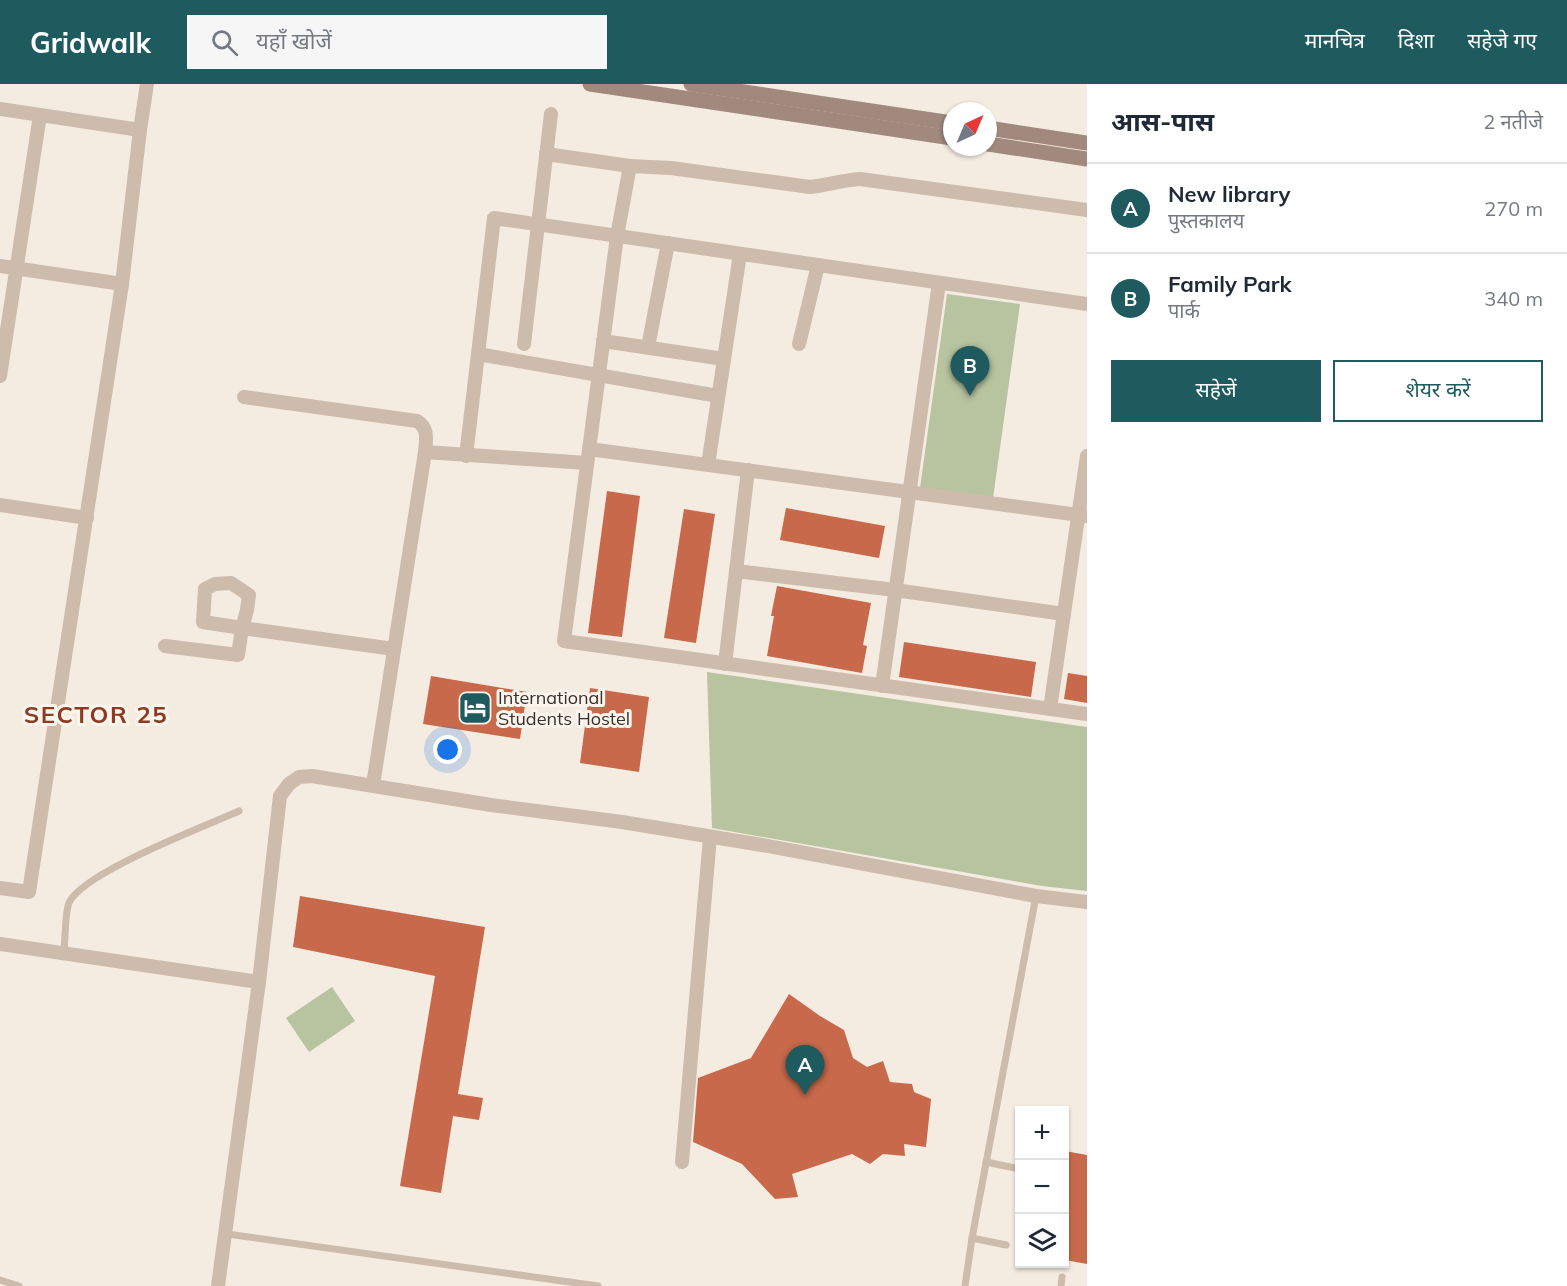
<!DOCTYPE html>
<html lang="hi">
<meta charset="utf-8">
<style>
:root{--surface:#fff;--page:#f6f6f7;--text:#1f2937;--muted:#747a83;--line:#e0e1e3;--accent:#1f5a5e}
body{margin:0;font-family:Mulish,"Noto Sans Devanagari",sans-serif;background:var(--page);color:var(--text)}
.controls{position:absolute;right:18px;bottom:18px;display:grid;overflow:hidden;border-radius:0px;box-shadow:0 2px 4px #0004}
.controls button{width:54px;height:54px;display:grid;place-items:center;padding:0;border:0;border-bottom:2px solid var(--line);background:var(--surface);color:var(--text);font:30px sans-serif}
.compass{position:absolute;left:943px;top:18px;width:54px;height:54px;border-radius:50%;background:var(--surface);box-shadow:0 2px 4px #0004;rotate:44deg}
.you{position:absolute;left:448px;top:666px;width:21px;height:21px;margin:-15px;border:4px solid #fff;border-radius:50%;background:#1a73e8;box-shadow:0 0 0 9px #1a73e833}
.badge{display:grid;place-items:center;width:39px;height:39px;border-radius:50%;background:var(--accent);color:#fff;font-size:20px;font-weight:700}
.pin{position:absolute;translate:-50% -50px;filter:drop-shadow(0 2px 3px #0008)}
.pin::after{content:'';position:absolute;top:32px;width:21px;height:18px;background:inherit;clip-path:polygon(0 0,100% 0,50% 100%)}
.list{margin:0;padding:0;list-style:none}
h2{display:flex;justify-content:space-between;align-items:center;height:78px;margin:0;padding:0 24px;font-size:26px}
h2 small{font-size:20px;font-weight:400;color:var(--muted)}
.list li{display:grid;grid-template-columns:39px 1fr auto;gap:18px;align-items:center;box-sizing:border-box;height:90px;padding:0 24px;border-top:2px solid var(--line)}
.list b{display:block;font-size:22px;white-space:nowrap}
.list p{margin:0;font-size:20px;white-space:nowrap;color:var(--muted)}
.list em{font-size:20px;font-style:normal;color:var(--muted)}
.actions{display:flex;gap:12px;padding:18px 24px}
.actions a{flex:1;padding:14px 0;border:2px solid var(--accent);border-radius:0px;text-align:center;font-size:21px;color:var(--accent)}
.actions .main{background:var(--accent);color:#fff}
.icon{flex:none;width:33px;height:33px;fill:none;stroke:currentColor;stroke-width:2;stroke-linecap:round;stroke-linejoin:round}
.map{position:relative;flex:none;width:1087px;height:1202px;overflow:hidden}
header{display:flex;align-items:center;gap:36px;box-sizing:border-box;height:84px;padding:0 30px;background:var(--accent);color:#fff}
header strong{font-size:28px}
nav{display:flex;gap:33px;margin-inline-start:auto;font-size:21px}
.search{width:420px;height:54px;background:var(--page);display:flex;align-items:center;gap:15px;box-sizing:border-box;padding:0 21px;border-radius:0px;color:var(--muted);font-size:22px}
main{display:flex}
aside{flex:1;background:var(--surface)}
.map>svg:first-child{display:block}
</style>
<header>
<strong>Gridwalk</strong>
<div class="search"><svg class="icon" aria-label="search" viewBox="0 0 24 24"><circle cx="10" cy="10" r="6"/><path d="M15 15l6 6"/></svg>यहाँ खोजें</div>
<nav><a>मानचित्र</a><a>दिशा</a><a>सहेजे गए</a></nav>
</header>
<main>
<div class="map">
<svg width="1087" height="1202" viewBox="0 0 1087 1202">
<rect width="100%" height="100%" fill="#f4ebe1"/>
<g fill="#b8c4a0">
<polygon points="947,210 1020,220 993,414 920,404"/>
<polygon points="707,588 1087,643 1087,807 1042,802 712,744"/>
<polygon points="332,903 355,937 309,968 286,934"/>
</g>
<g fill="#c8694b">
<polygon points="607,407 640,412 622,553 588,549"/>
<polygon points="786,424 885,442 879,474 780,456"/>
<polygon points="684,425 715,430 696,559 664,554"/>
<polygon points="777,502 871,519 863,561 867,562 862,589 767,572 774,532 771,532"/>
<polygon points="904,558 1036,578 1031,613 899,593"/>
<polygon points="1068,589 1087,592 1087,619 1064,615"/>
<polygon points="431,592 527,608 520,655 423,640"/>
<polygon points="590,604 649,613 639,688 580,679"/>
<polygon points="300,812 485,843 458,1010 483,1014 479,1036 453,1032 441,1109 400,1102 435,892 293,863"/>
<polygon points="789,910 820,932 844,946 853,974 867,983 883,977 890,998 912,1000 914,1008 931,1015 926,1063 904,1060 905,1072 883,1070 870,1080 852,1070 792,1090 798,1113 775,1115 742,1080 693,1058 698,994 751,974"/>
<polygon points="1065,1067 1087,1071 1087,1180 1065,1176"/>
</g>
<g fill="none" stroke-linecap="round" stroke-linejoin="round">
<g stroke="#cdbbac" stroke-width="7">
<path d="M64,869c1,-12 1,-41 5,-50 12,-30 137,-77 170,-92"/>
<polyline points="986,1078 1020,1085"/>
<polyline points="227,1150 598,1202"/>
<polyline points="972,1154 1006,1161"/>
<polyline points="0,1196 19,1202"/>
<polyline points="965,1202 972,1154 1036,812"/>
<polyline points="1061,1202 1062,1193"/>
</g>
<g stroke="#cdbbac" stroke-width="14">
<polyline points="0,25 140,46"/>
<path d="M546,70l84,12 41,2 139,19c17,-2 33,-7 50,-8l227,31"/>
<polyline points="630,82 617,152 564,557 1087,630"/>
<polyline points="0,182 122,200"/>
<polyline points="603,257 724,275"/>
<polyline points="524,260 551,30"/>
<polyline points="799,260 818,181"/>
<polyline points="648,263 668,159"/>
<polyline points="478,270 718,312"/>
<polyline points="0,292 40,31"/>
<path d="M244,313l173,24c12,7 9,19 8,31"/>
<polyline points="589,365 1087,432"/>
<polyline points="466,372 494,134 1087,220"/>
<polyline points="708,381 740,170"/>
<polyline points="0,421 87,434"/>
<polyline points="736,487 895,506 1064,530"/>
<polygon points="231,499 249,511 247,526 242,544 203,538 205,505 215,500"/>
<polyline points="165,562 238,571 242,544 394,565"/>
<polyline points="725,580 748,386"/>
<polyline points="882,602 939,199"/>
<polyline points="1050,625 1087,372"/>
<polyline points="373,701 425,368 587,379"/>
<polyline points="0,804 29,808 122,200 140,46 147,0"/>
<polyline points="0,860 259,898 218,1202"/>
<polyline points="259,898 280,712 289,700 299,693 312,692 491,721 622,738 762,761 1036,812 1087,818"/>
<polyline points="682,1078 710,753"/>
</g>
<g stroke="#a18a7d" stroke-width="15">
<polyline points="590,0 952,54"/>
<polyline points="691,0 952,39"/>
<polyline points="988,44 1087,59"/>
<polyline points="988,60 1087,75"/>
</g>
</g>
<defs>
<symbol id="hotel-square" viewBox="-11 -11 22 22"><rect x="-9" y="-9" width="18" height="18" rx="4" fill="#1f5a5e" stroke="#fbf5ee"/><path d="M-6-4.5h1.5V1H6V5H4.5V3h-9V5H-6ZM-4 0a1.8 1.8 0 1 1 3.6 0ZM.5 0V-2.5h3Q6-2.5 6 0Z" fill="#fff"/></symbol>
</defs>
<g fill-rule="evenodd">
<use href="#hotel-square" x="456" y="605" width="38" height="38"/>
</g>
<g text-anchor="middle" stroke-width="6" stroke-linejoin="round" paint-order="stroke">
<g font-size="18" fill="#3b302b" stroke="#fbf5ee" text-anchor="start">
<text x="498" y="620">International<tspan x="498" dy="21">Students Hostel</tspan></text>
</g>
<g font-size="24" font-weight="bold" letter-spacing="1.5" fill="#8c3b22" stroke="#fbf5ee">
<text x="96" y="639">SECTOR 25</text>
</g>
</g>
</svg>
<div class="controls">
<button>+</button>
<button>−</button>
<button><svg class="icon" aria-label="layers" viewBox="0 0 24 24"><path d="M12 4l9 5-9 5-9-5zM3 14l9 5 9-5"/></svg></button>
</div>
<svg class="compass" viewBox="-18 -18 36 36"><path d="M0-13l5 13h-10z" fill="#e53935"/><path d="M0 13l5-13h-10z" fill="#747a83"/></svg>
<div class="you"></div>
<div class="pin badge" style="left:805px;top:1011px">A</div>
<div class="pin badge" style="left:970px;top:312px">B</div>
</div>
<aside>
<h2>आस-पास<small>2 नतीजे</small></h2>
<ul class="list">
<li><span class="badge">A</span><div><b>New library</b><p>पुस्तकालय</p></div><em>270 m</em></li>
<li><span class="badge">B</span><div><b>Family Park</b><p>पार्क</p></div><em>340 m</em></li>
</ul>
<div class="actions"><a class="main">सहेजें</a><a>शेयर करें</a></div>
</aside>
</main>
